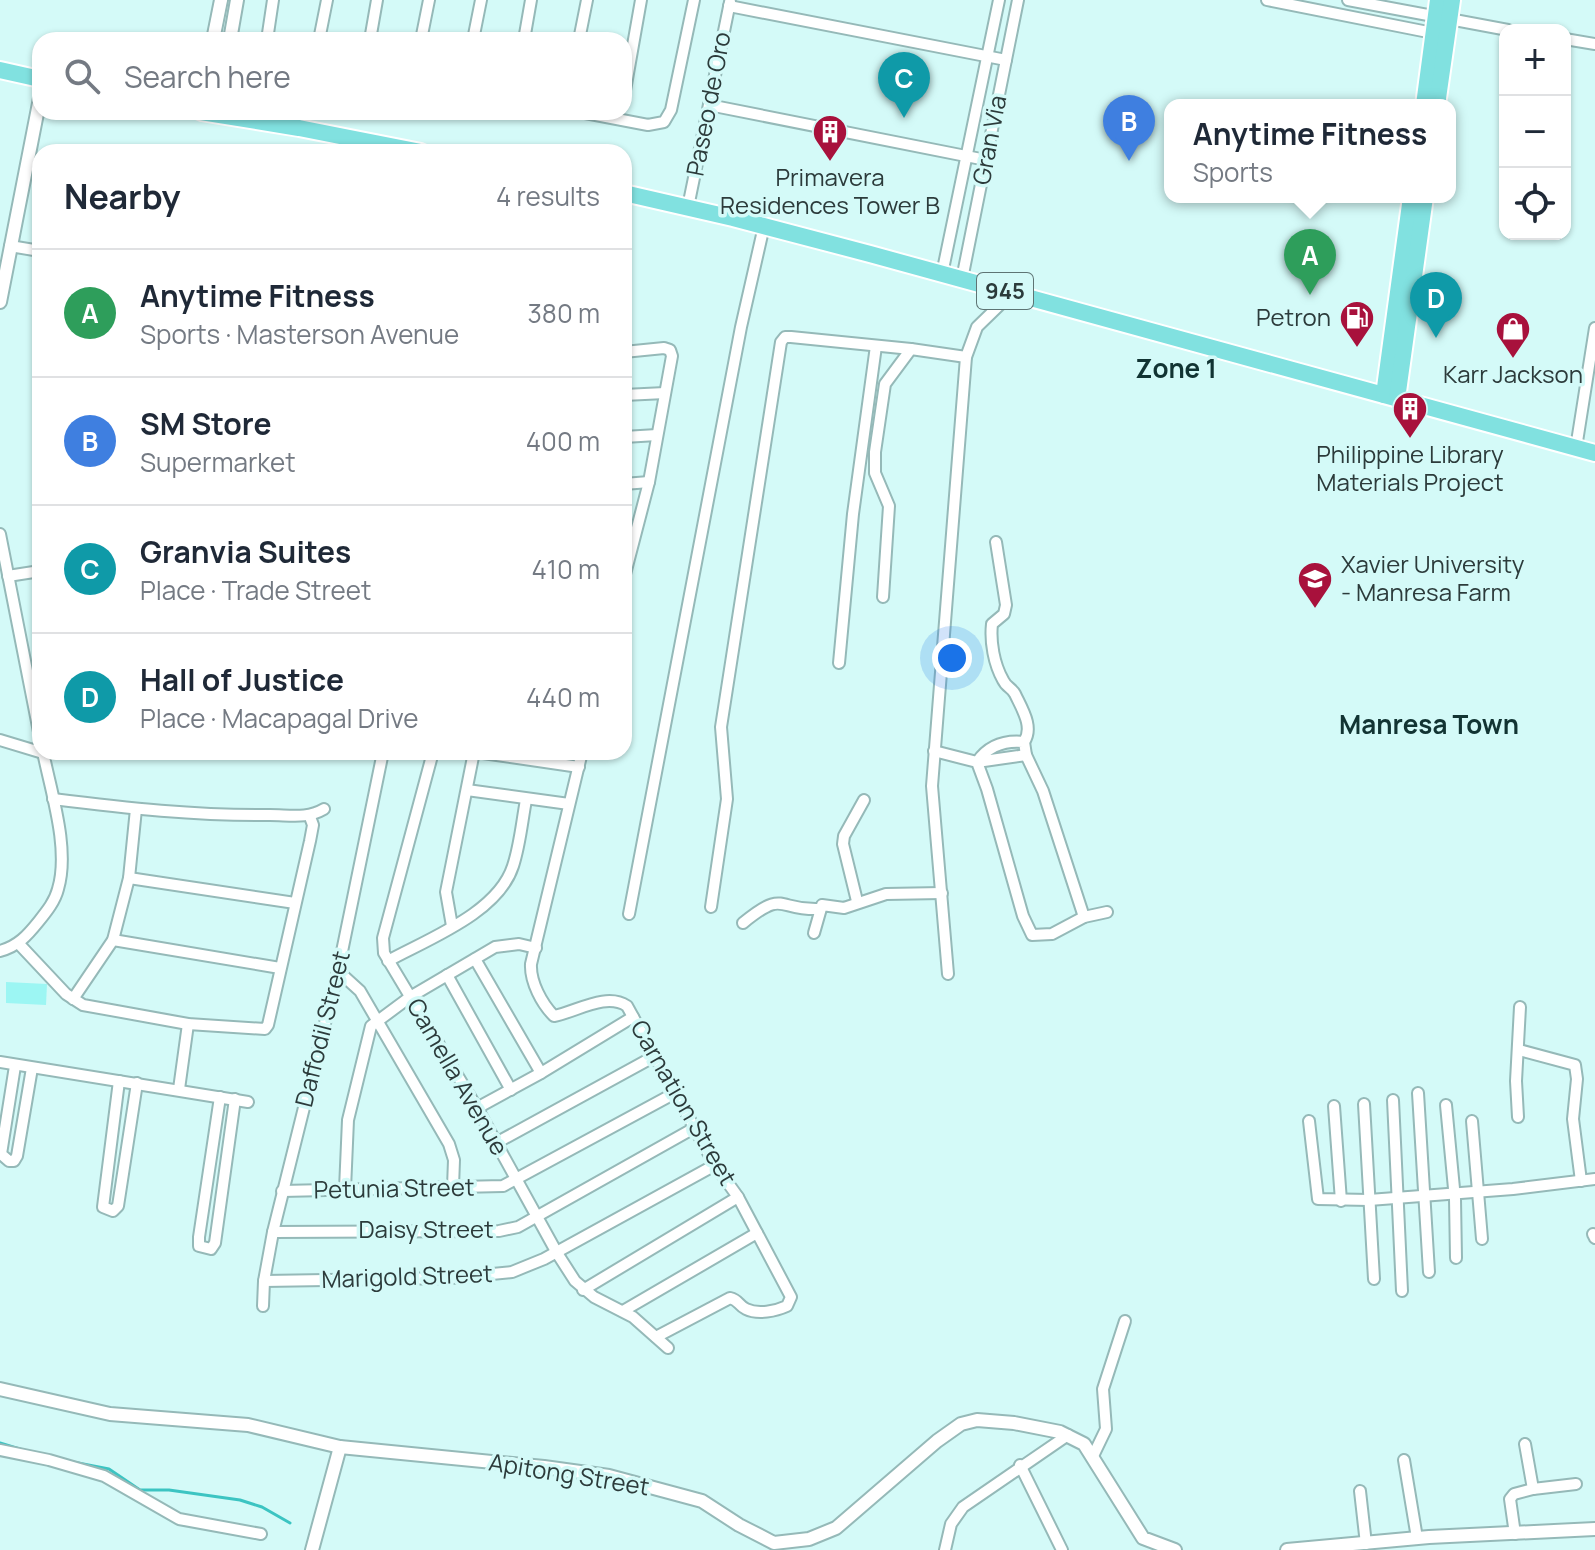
<!DOCTYPE html>
<meta charset="utf-8">
<style>
:root{--surface:#fff;--page:#f6f6f7;--text:#1f2937;--muted:#747a83;--line:#e0e1e3;--accent:#ea580c}
body{margin:0;font-family:Manrope,sans-serif;background:var(--page);color:var(--text)}
.controls{position:absolute;right:24px;top:24px;display:grid;overflow:hidden;border-radius:16px;box-shadow:0 2px 6px #0004}
.controls button{width:72px;height:72px;display:grid;place-items:center;padding:0;border:0;border-bottom:2px solid var(--line);background:var(--surface);color:var(--text);font:40px sans-serif}
.you{position:absolute;left:952px;top:658px;width:28px;height:28px;margin:-20px;border:6px solid #fff;border-radius:50%;background:#1a73e8;box-shadow:0 0 0 12px #1a73e833}
.badge{display:grid;place-items:center;width:52px;height:52px;border-radius:50%;background:var(--accent);color:#fff;font-size:26px;font-weight:700}
.pin{position:absolute;translate:-50% -66px;filter:drop-shadow(0 2px 4px #0008)}
.pin::after{content:'';position:absolute;top:42px;width:28px;height:24px;background:inherit;clip-path:polygon(0 0,100% 0,50% 100%)}
.popup{position:absolute;left:1164px;top:99px;width:292px;height:104px;box-sizing:border-box;display:grid;place-content:center;border-radius:16px;background:var(--surface);filter:drop-shadow(0 2px 6px #0005);font-size:26px;white-space:nowrap;color:var(--muted)}
.popup b{font-size:30px;color:var(--text)}
.popup::after{content:'';position:absolute;left:50%;top:100%;margin-left:-16px;border:16px solid transparent;border-top-color:var(--surface)}
.list{margin:0;padding:0;list-style:none}
h2{display:flex;justify-content:space-between;align-items:center;height:104px;margin:0;padding:0 32px;font-size:34px}
h2 small{font-size:26px;font-weight:400;color:var(--muted)}
.list li{display:grid;grid-template-columns:52px 1fr auto;gap:24px;align-items:center;box-sizing:border-box;height:128px;padding:0 32px;border-top:2px solid var(--line)}
.list b{display:block;font-size:30px;white-space:nowrap}
.list p{margin:0;font-size:26px;white-space:nowrap;color:var(--muted)}
.list em{font-size:26px;font-style:normal;color:var(--muted)}
.icon{flex:none;width:44px;height:44px;fill:none;stroke:currentColor;stroke-width:2;stroke-linecap:round;stroke-linejoin:round}
.map{position:relative;flex:none;width:1595px;height:1550px;overflow:hidden}
.search{position:absolute;background:var(--surface);box-shadow:0 2px 6px #0004;left:32px;top:32px;width:600px;height:88px;display:flex;align-items:center;gap:20px;box-sizing:border-box;padding:0 28px;border-radius:24px;color:var(--muted);font-size:30px}
.panel{position:absolute;background:var(--surface);box-shadow:0 2px 6px #0004;left:32px;top:144px;width:600px;height:616px;border-radius:24px}
.map>svg:first-child{display:block}
</style>
<div class="map">
<svg width="1595" height="1550" viewBox="0 0 1595 1550">
<rect width="100%" height="100%" fill="#d4faf8"/>
<polygon fill="#9cf6f3" points="6,982 47,984 46,1005 6,1003"/>
<g fill="none" stroke-linecap="round" stroke-linejoin="round">
<g stroke="#3cc4c2" stroke-width="3">
<polyline points="0,1443 23,1450"/>
<polyline points="73,1462 109,1469 140,1490 169,1490 240,1500 262,1507 290,1523"/>
</g>
<defs>
<g id="minor">
<polyline points="1267,0 1438,34"/>
<polyline points="1348,0 1508,30"/>
<polyline points="729,6 1006,60"/>
<polyline points="1565,39 1595,44"/>
<polyline points="267,40 273,0"/>
<polyline points="319,40 327,0"/>
<polyline points="370,40 377,0"/>
<polyline points="421,40 429,0"/>
<polyline points="473,40 481,0"/>
<polyline points="524,40 531,0"/>
<polyline points="579,40 587,0"/>
<polyline points="624,96 641,0"/>
<polyline points="709,105 986,160"/>
<polyline points="580,112 648,125 664,122 671,110 694,0"/>
<polyline points="688,207 730,2"/>
<polyline points="10,246 40,251"/>
<polyline points="942,274 999,0"/>
<polyline points="962,279 1018,0"/>
<polyline points="624,352 664,348 670,350 672,356 649,482 624,578"/>
<polyline points="624,395 665,393"/>
<polyline points="624,437 657,435"/>
<polyline points="1576,448 1595,328"/>
<polyline points="624,484 649,482"/>
<polyline points="0,534 40,737"/>
<path d="M996,542l10,63 -2,9 -12,10c-2,18 2,40 11,56 3,7 9,8 12,14 7,15 19,33 9,48"/>
<polyline points="8,576 40,571"/>
<polyline points="883,597 889,506 875,473 875,452 885,384 911,349"/>
<polyline points="839,663 853,514 876,346"/>
<polyline points="0,740 43,753"/>
<polyline points="934,751 977,762 987,789 1023,916 1032,935 1052,934 1084,917 1107,912"/>
<polyline points="433,752 383,938 384,953 477,1108 557,1253 575,1281 594,1297 633,1317 668,1348"/>
<polyline points="476,752 579,767"/>
<path d="M582,752l-51,212c-1,18 11,40 23,52 22,-4 52,-24 73,-10l88,159 23,32 53,100 -4,9c-11,5 -29,9 -41,3 -8,-4 -7,-9 -16,-11l-74,39"/>
<path d="M977,762c11,-16 27,-22 47,-20l2,13 17,36 41,126"/>
<polyline points="977,762 1026,755"/>
<polyline points="467,790 569,804"/>
<path d="M53,799c72,9 144,17 217,16 20,0 37,4 54,-6"/>
<polyline points="129,878 295,903"/>
<polyline points="857,901 843,844 844,836 864,800"/>
<polyline points="711,907 727,799 721,727 781,342 785,337 791,337 911,349 966,357"/>
<polyline points="629,914 741,327 764,226"/>
<path d="M743,923c43,-35 33,-12 77,-14"/>
<polyline points="452,926 446,892 474,752"/>
<polyline points="814,933 822,905 844,908 886,894 942,893"/>
<polyline points="113,940 280,968"/>
<polyline points="19,944 66,994 83,1005 188,1024 265,1029 268,1025 310,841 313,825 310,817"/>
<path d="M0,951c18,-5 27,-15 39,-30 8,-10 16,-20 19,-32 12,-40 -7,-97 -15,-137"/>
<polyline points="475,959 541,1073"/>
<path d="M388,961c40,-22 110,-48 125,-95 7,-21 9,-45 13,-66"/>
<polyline points="338,971 360,991 449,1144 454,1160 453,1187"/>
<polyline points="948,974 932,786 966,357 977,327 1012,293"/>
<polyline points="447,975 511,1090"/>
<polyline points="73,999 113,940 129,878 136,809"/>
<polyline points="1519,1050 1575,1065 1577,1079 1573,1119 1581,1181"/>
<polyline points="0,1062 248,1102"/>
<polyline points="15,1066 1,1154 9,1161 14,1161 17,1156 32,1068"/>
<polyline points="119,1081 103,1207 113,1211 118,1206 137,1083"/>
<polyline points="179,1089 188,1024"/>
<polyline points="1418,1093 1429,1272"/>
<polyline points="220,1097 199,1237 199,1246 211,1249 215,1243 235,1099"/>
<polyline points="1393,1100 1402,1291"/>
<polyline points="1364,1104 1374,1279"/>
<polyline points="1446,1105 1455,1199 1456,1258"/>
<polyline points="1334,1106 1341,1201"/>
<polyline points="477,1108 541,1073 633,1017"/>
<polyline points="1518,1117 1516,1081 1520,1007"/>
<polyline points="1309,1121 1318,1199 1369,1200 1513,1189 1595,1179"/>
<polyline points="1472,1121 1482,1239"/>
<polyline points="496,1143 655,1056"/>
<polyline points="345,1189 348,1120 371,1026 410,997 495,947 519,944 536,948"/>
<polyline points="282,1191 503,1186 675,1093"/>
<polyline points="273,1232 499,1231 518,1227 696,1127"/>
<polyline points="1593,1234 1595,1238"/>
<polyline points="264,1281 451,1278 512,1272 544,1259 715,1165"/>
<polyline points="583,1290 738,1197"/>
<polyline points="263,1306 264,1281 273,1232 338,971 383,752"/>
<polyline points="623,1311 757,1233"/>
<polyline points="0,1450 49,1460 104,1476 179,1519 261,1534"/>
<polyline points="1093,1456 1106,1429 1103,1389 1125,1321"/>
<polyline points="1404,1460 1417,1538"/>
<polyline points="1020,1465 1062,1550"/>
<polyline points="1533,1489 1576,1484"/>
<polyline points="1360,1491 1366,1544"/>
<polyline points="1515,1534 1510,1499 1514,1494 1533,1489 1525,1444"/>
<polyline points="945,1550 951,1524 963,1507 1068,1435"/>
</g>
<g id="tertiary">
<polyline points="213,40 221,0"/>
<polyline points="230,40 237,0"/>
<polyline points="0,302 40,98"/>
<polyline points="0,1389 110,1414 248,1425 340,1447 544,1467 609,1476 702,1501 739,1525 774,1543 809,1539 836,1528 937,1441 961,1424 977,1420 1014,1423 1060,1432 1084,1444 1143,1538 1175,1550"/>
<polyline points="312,1550 340,1447"/>
<polyline points="1287,1550 1429,1537 1595,1529"/>
</g>
<g id="primary">
<polyline points="0,70 40,79"/>
<polyline points="1424,105 1438,0"/>
<polyline points="1437,105 1452,0"/>
<polyline points="201,112 299,128 421,152"/>
<polyline points="624,193 733,218 870,254 1595,453"/>
<polyline points="1384,395 1411,197"/>
<polyline points="1397,399 1425,197"/>
</g>
</defs>
<use href="#minor" stroke="#95b9b8" stroke-width="14"/>
<use href="#tertiary" stroke="#95b9b8" stroke-width="16"/>
<use href="#primary" stroke="#fff" stroke-width="20"/>
<use href="#minor" stroke="#fff" stroke-width="10"/>
<use href="#tertiary" stroke="#fff" stroke-width="12"/>
<use href="#primary" stroke="#81e1e0" stroke-width="16"/>
</g>
<defs>
<symbol id="building-pin" viewBox="-11 -11 22 30"><path d="M0 17L-7.5 6A9.5 9.5 0 1 1 7.5 6Z" fill="#a8113c" stroke="#d4faf8"/><path d="M-4-6H4V6H1V3H-1V6H-4ZM-2.5-4.3h1.7v1.8h-1.7ZM.8-4.3h1.7v1.8H.8ZM-2.5-1h1.7V.8h-1.7ZM.8-1h1.7V.8H.8Z" fill="#fff"/></symbol>
<symbol id="fuel-pin" viewBox="-11 -11 22 30"><path d="M0 17L-7.5 6A9.5 9.5 0 1 1 7.5 6Z" fill="#a8113c" stroke="#d4faf8"/><path d="M-5.5-6h7V0h2V4h1.3V-2.5L3-4.5l.8-.8L6-3V5H2.5V1h-1V6h-7ZM-4.2-4.7v3.2H.2V-4.7Z" fill="#fff"/></symbol>
<symbol id="shop-pin" viewBox="-11 -11 22 30"><path d="M0 17L-7.5 6A9.5 9.5 0 1 1 7.5 6Z" fill="#a8113c" stroke="#d4faf8"/><path d="M-5-2.5h2.3a2.7 3.5 0 0 1 5.4 0H5L5.5 6h-11ZM-1.5-2.5h3a1.5 2.3 0 0 0-3 0Z" fill="#fff"/></symbol>
<symbol id="university-pin" viewBox="-11 -11 22 30"><path d="M0 17L-7.5 6A9.5 9.5 0 1 1 7.5 6Z" fill="#a8113c" stroke="#d4faf8"/><path d="M0-5L7-2L0 1L-7-2ZM-4 1L0 2.5L4 1V4Q0 6-4 4Z" fill="#fff"/></symbol>
</defs>
<g fill-rule="evenodd">
<use href="#building-pin" x="810" y="112" width="40" height="54"/>
<use href="#fuel-pin" x="1337" y="298" width="40" height="54"/>
<use href="#shop-pin" x="1493" y="309" width="40" height="54"/>
<use href="#building-pin" x="1390" y="389" width="40" height="54"/>
<use href="#university-pin" x="1295" y="559" width="40" height="54"/>
</g>
<g text-anchor="middle" stroke-width="7" stroke-linejoin="round" paint-order="stroke">
<rect fill="#d4faf8" stroke="#5e7474" stroke-width="2" x="977" y="273" width="56" height="36" rx="6"/>
<g font-size="22" font-weight="bold" fill="#2c3b3b">
<text x="1005" y="299">945</text>
</g>
<g font-size="24" fill="#2c3b3b" stroke="#d4faf8">
<text transform="translate(709 104) rotate(-79)" y="8">Paseo de Oro</text>
<text transform="translate(990 140) rotate(-79)" y="8">Gran Via</text>
<text transform="translate(323 1029) rotate(-76)" y="8">Daffodil Street</text>
<text transform="translate(457 1077) rotate(60)" y="8">Camella Avenue</text>
<text transform="translate(683 1103) rotate(60)" y="8">Carnation Street</text>
<text transform="translate(394 1189) rotate(-1)" y="8">Petunia Street</text>
<text x="426" y="1238">Daisy Street</text>
<text transform="translate(407 1277) rotate(-2)" y="8">Marigold Street</text>
<text transform="translate(569 1475) rotate(9)" y="8">Apitong Street</text>
</g>
<g font-size="24" fill="#2c3b3b" stroke="#d4faf8">
<text x="830" y="186">Primavera<tspan x="830" dy="28">Residences Tower B</tspan></text>
<text x="1331" y="326" text-anchor="end">Petron</text>
<text x="1513" y="383">Karr Jackson</text>
<text x="1410" y="463">Philippine Library<tspan x="1410" dy="28">Materials Project</tspan></text>
<text x="1341" y="573" text-anchor="start">Xavier University<tspan x="1341" dy="28">- Manresa Farm</tspan></text>
</g>
<g font-size="26" font-weight="bold" fill="#123433" stroke="#d4faf8">
<text x="1176" y="378">Zone 1</text>
<text x="1429" y="734">Manresa Town</text>
</g>
</g>
</svg>
<div class="controls">
<button>+</button>
<button>−</button>
<button><svg class="icon" aria-label="locate" viewBox="0 0 24 24"><circle cx="12" cy="12" r="6"/><path d="M12 2v4M12 18v4M2 12h4M18 12h4"/></svg></button>
</div>
<div class="you"></div>
<div class="pin badge" style="left:1310px;top:295px;background:#2e9e5b">A</div>
<div class="popup"><b>Anytime Fitness</b>Sports</div>
<div class="pin badge" style="left:1129px;top:161px;background:#3f7fe0">B</div>
<div class="pin badge" style="left:904px;top:118px;background:#0f9aa8">C</div>
<div class="pin badge" style="left:1436px;top:338px;background:#0f9aa8">D</div>
<div class="search"><svg class="icon" aria-label="search" viewBox="0 0 24 24"><circle cx="10" cy="10" r="6"/><path d="M15 15l6 6"/></svg>Search here</div>
<section class="panel">
<h2>Nearby<small>4 results</small></h2>
<ul class="list">
<li><span class="badge" style="background:#2e9e5b">A</span><div><b>Anytime Fitness</b><p>Sports · Masterson Avenue</p></div><em>380 m</em></li>
<li><span class="badge" style="background:#3f7fe0">B</span><div><b>SM Store</b><p>Supermarket</p></div><em>400 m</em></li>
<li><span class="badge" style="background:#0f9aa8">C</span><div><b>Granvia Suites</b><p>Place · Trade Street</p></div><em>410 m</em></li>
<li><span class="badge" style="background:#0f9aa8">D</span><div><b>Hall of Justice</b><p>Place · Macapagal Drive</p></div><em>440 m</em></li>
</ul>
</section>
</div>
